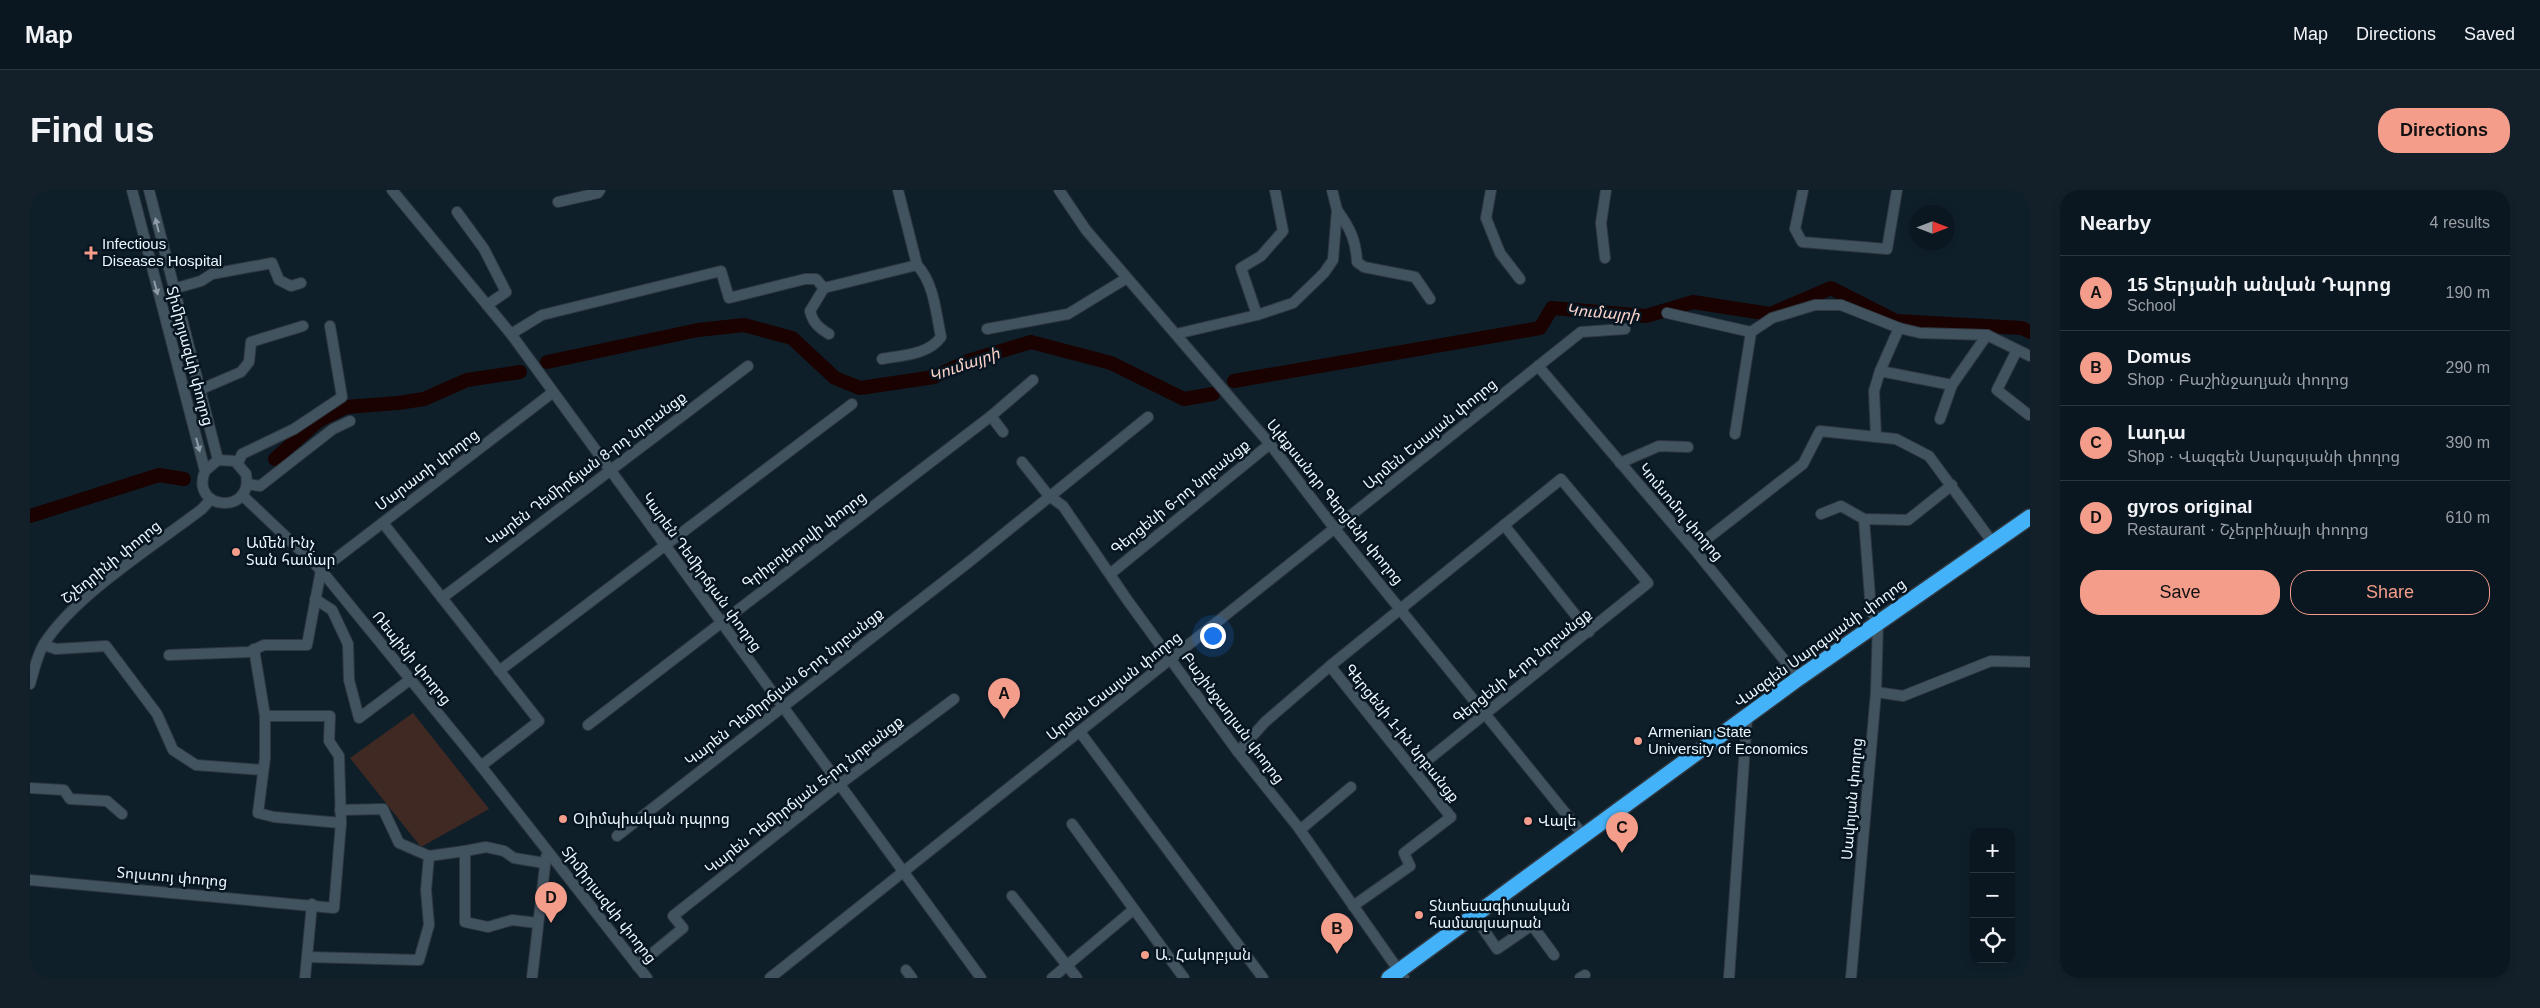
<!DOCTYPE html>
<meta charset="utf-8">
<style>
:root{--surface:#0b1720;--page:#142029;--text:#f1f3f6;--muted:#9a9fa5;--line:#2b363e;--accent:#f49d8b}
body{margin:0;font-family:Helvetica,"Noto Sans Armenian",sans-serif;background:var(--page);color:var(--text)}
.controls{position:absolute;right:15px;bottom:15px;display:grid;overflow:hidden;border-radius:10px;box-shadow:0 2px 8px #0003}
.controls button{width:45px;height:45px;display:grid;place-items:center;padding:0;border:0;border-bottom:1px solid var(--line);background:var(--surface);color:var(--text);font:25px sans-serif}
.compass{position:absolute;left:1880px;top:15px;width:45px;height:45px;border-radius:50%;background:var(--surface);box-shadow:0 2px 8px #0003;rotate:90deg}
.you{position:absolute;left:1182px;top:445px;width:18px;height:18px;margin:-12px;border:4px solid #fff;border-radius:50%;background:#1a73e8;box-shadow:0 0 0 8px #1a73e833}
.badge{display:grid;place-items:center;width:32px;height:32px;border-radius:50%;background:var(--accent);color:#111;font-size:16px;font-weight:700}
.pin{position:absolute;translate:-50% -41px;filter:drop-shadow(0 1px 2px #0008)}
.pin::after{content:'';position:absolute;top:26px;width:18px;height:15px;background:inherit;clip-path:polygon(0 0,100% 0,50% 100%)}
.list{margin:0;padding:0;list-style:none}
h2{display:flex;justify-content:space-between;align-items:center;height:65px;margin:0;padding:0 20px;font-size:21px}
h2 small{font-size:16px;font-weight:400;color:var(--muted)}
.list li{display:grid;grid-template-columns:32px 1fr auto;gap:15px;align-items:center;box-sizing:border-box;height:75px;padding:0 20px;border-top:1px solid var(--line)}
.list b{display:block;font-size:19px;white-space:nowrap}
.list p{margin:0;font-size:16px;white-space:nowrap;color:var(--muted)}
.list em{font-size:16px;font-style:normal;color:var(--muted)}
.actions{display:flex;gap:10px;padding:15px 20px}
.actions a{flex:1;padding:11px 0;border:1px solid var(--accent);border-radius:20px;text-align:center;font-size:18px;color:var(--accent)}
.actions .main{background:var(--accent);color:#111}
.icon{flex:none;width:28px;height:28px;fill:none;stroke:currentColor;stroke-width:2;stroke-linecap:round;stroke-linejoin:round}
.map{position:relative;flex:none;width:2000px;height:788px;overflow:hidden;border-radius:20px}
header{display:flex;align-items:center;gap:30px;box-sizing:border-box;height:70px;padding:0 25px;background:var(--surface);border-bottom:1px solid var(--line)}
header strong{font-size:24px}
nav{display:flex;gap:28px;margin-inline-start:auto;font-size:18px}
.intro{display:flex;align-items:center;justify-content:space-between;box-sizing:border-box;height:120px;padding:0 30px}
h1{margin:0;font-size:35px}
.button{padding:12px 22px;border-radius:20px;background:var(--accent);color:#111;font-size:18px;font-weight:700}
main{display:flex;gap:30px;padding:0 30px}
aside{flex:1;background:var(--surface);border-radius:20px;box-shadow:0 2px 8px #0003}
.map>svg:first-child{display:block}
</style>
<header>
<strong>Map</strong>
<nav><a>Map</a><a>Directions</a><a>Saved</a></nav>
</header>
<div class="intro"><h1>Find us</h1><a class="button">Directions</a></div>
<main>
<div class="map">
<svg width="2000" height="788" viewBox="0 0 2000 788">
<rect width="100%" height="100%" fill="#0f1f2a"/>
<polygon fill="#412923" points="383,523 459,619 391,657 320,568"/>
<g fill="none" stroke-linecap="round" stroke-linejoin="round">
<g stroke="#1a0201" stroke-width="14">
<polyline points="517,172 668,140 714,135 762,148 805,188 830,198 904,187 938,171 1001,152 1081,173 1154,209 1183,204"/>
<polyline points="1204,191 1510,138 1522,118 1616,126 1663,112 1740,124 1801,98 1866,131 1992,138 2000,142"/>
<polyline points="245,269 288,231 316,217 368,213 394,209 437,190 490,182"/>
<polyline points="0,326 129,285 154,289"/>
</g>
<defs>
<g id="minor">
<path d="M102,0l73,281c-16,39 49,45 41,3l-11,-13 -17,-1 -13,11"/>
<polyline points="119,0 188,270"/>
<polyline points="362,0 481,144 951,788"/>
<polyline points="1029,0 1056,40 1240,254 1305,339 1554,646"/>
<polyline points="1461,0 1456,28 1470,63 1490,89"/>
<polyline points="1773,0 1765,39 1772,52 1857,59 1867,0"/>
<polyline points="528,12 568,3 570,0"/>
<path d="M1307,20c13,18 19,30 20,52l7,5 51,10 15,22"/>
<polyline points="427,22 454,59 476,102 457,115"/>
<polyline points="1575,68 1571,33 1576,0"/>
<path d="M794,98l-14,23c3,12 9,17 19,23"/>
<polyline points="143,99 171,91 182,84 242,73 249,90 261,96 271,93"/>
<polyline points="1637,123 1721,142 1742,128 1785,115 1811,115 1869,138 1890,143 1957,145 2000,166"/>
<polyline points="1227,125 1211,78 1231,66 1253,41 1245,0"/>
<polyline points="957,139 1038,124 1097,88"/>
<polyline points="481,144 512,125 691,81 699,108 775,89 786,89 794,98 887,75 868,0"/>
<polyline points="1146,144 1227,125 1263,113 1294,83 1303,70 1307,20 1302,0"/>
<polyline points="1987,160 1967,200 1999,225"/>
<path d="M852,169c21,-4 46,-4 59,-22 -5,-24 -7,-54 -24,-72"/>
<polyline points="1508,176 1664,359 1769,488"/>
<polyline points="1850,181 1922,195"/>
<polyline points="169,200 211,182 219,172 221,152 273,136"/>
<polyline points="961,226 973,242"/>
<polyline points="1910,229 1922,195 1957,145"/>
<polyline points="1705,244 1721,142"/>
<polyline points="1846,247 1844,201 1850,181 1869,138"/>
<polyline points="992,272 1019,306 1033,316 1098,411 1208,562 1268,637 1374,788"/>
<polyline points="208,273 212,264 264,239 312,207 300,136"/>
<polyline points="1590,273 1629,256 1658,257"/>
<polyline points="217,294 230,296 303,239 320,231"/>
<polyline points="212,305 291,380 451,576 617,788"/>
<polyline points="1791,324 1811,316 1834,329 1878,330 1922,295"/>
<polyline points="353,333 509,531 451,576"/>
<polyline points="1474,335 1559,442"/>
<polyline points="1664,359 1773,274 1790,241 1866,249 1899,266 1963,353"/>
<polyline points="1080,384 1240,254"/>
<polyline points="412,408 718,176"/>
<polyline points="285,409 302,420 318,454 319,490 329,528 381,489"/>
<polyline points="14,455 26,459 76,456 127,524 143,560 166,575 233,580"/>
<polyline points="139,465 219,462 234,455 277,455 291,380 522,203"/>
<polyline points="1300,476 1421,627 1374,663 1380,676 1323,716"/>
<polyline points="469,481 822,214"/>
<path d="M0,494c4,-13 7,-29 14,-40 31,-49 111,-99 158,-135l9,-10"/>
<polyline points="1846,502 1873,506 1961,471 2000,472"/>
<polyline points="235,526 300,526 299,551 309,566 311,633"/>
<polyline points="558,535 961,226 1003,190"/>
<polyline points="1050,542 1233,788"/>
<polyline points="1208,562 1235,532 1300,476 1531,289 1618,393 1384,581"/>
<polyline points="0,598 34,600 40,609 77,611 92,624"/>
<polyline points="310,620 353,619 369,653 399,666"/>
<polyline points="1042,634 1154,788"/>
<polyline points="1270,640 1321,597"/>
<polyline points="587,646 939,372 1118,227"/>
<polyline points="0,690 304,718 311,633 244,627 228,623 235,568 235,526 224,459"/>
<polyline points="982,706 1047,788"/>
<polyline points="1445,727 1467,759 1502,735 1524,765"/>
<polyline points="508,733 482,730 458,737 435,732 435,661 456,657 474,661 484,668 514,673"/>
<polyline points="277,767 389,770 399,735 396,700 399,666 435,661"/>
<polyline points="607,776 653,738 643,726 810,594 924,509"/>
<polyline points="876,780 882,788"/>
<polyline points="275,788 282,714"/>
<polyline points="502,788 516,667"/>
<polyline points="740,788 1551,142 1595,139"/>
<polyline points="1022,788 1103,720"/>
<polyline points="1550,788 1555,785"/>
<polyline points="1699,788 1717,527"/>
<polyline points="1821,788 1846,502 1848,432 1841,421 1834,329"/>
</g>
<polyline id="highway" points="1359,788 1769,488 2000,327"/>
</defs>
<use href="#minor" stroke="#2f3841" stroke-width="12"/>
<use href="#highway" stroke="#2f3841" stroke-width="18"/>
<use href="#minor" stroke="#425360" stroke-width="10"/>
<use href="#highway" stroke="#44b2f8" stroke-width="15"/>
</g>
<defs><path id="oneway-solid" d="M-6-.8H1V-3.2L6.5 0L1 3.2V.8H-6Z" transform="scale(1.25)"/></defs>
<g fill="#8e9ca7">
<use href="#oneway-solid" transform="translate(127 35) rotate(-104)"/>
<use href="#oneway-solid" transform="translate(126 98) rotate(75)"/>
<use href="#oneway-solid" transform="translate(168 255) rotate(75)"/>
</g>
<g fill="#f49d8b" stroke="#061520" stroke-width="2">
<path d="M58.5 55.5h5v5h5v5h-5v5h-5v-5h-5v-5h5z"/>
<circle cx="206" cy="362" r="5"/>
<circle cx="1608" cy="551" r="5"/>
<circle cx="533" cy="629" r="5"/>
<circle cx="1498" cy="631" r="5"/>
<circle cx="1389" cy="725" r="5"/>
<circle cx="1115" cy="765" r="5"/>
</g>
<g text-anchor="middle" stroke-width="5" stroke-linejoin="round" paint-order="stroke">
<g font-size="15" fill="#ecf6fe" stroke="#061520" text-anchor="start">
<text x="72" y="59">Infectious<tspan x="72" dy="17">Diseases Hospital</tspan></text>
<text x="216" y="358">Ամեն Ինչ<tspan x="216" dy="17">Տան համար</tspan></text>
<text x="1618" y="547">Armenian State<tspan x="1618" dy="17">University of Economics</tspan></text>
<text x="543" y="634">Օլիմպիական դպրոց</text>
<text x="1508" y="636">Վալե</text>
<text x="1399" y="721">Տնտեսագիտական<tspan x="1399" dy="17">համասլսարան</tspan></text>
<text x="1125" y="770">Ա. Հակոբյան</text>
</g>
<g font-size="15" fill="#ecf6fe" stroke="#061520">
<text transform="translate(160 166) rotate(75)" y="5">Տիմիրյազևի փողոց</text>
<text transform="translate(1400 244) rotate(-39)" y="5">Արմեն Եսայան փողոց</text>
<text transform="translate(556 279) rotate(-37)" y="5">Կարեն Դեմիրճյան 8-րդ նրբանցք</text>
<text transform="translate(397 280) rotate(-37)" y="5">Մարատի փողոց</text>
<text transform="translate(1150 307) rotate(-39)" y="5">Գերցենի 6-րդ նրբանցք</text>
<text transform="translate(1305 312) rotate(51)" y="5">Ալեքսանդր Գերցենի փողոց</text>
<text transform="translate(1651 322) rotate(50)" y="5">Կոմսոմոլ փողոց</text>
<text transform="translate(774 350) rotate(-37)" y="5">Գրիբոյեդովի փողոց</text>
<text transform="translate(81 372) rotate(-39)" y="5">Շչեդրինի փողոց</text>
<text transform="translate(672 382) rotate(54)" y="5">Կարեն Դեմիրճյան փողոց</text>
<text transform="translate(1790 453) rotate(-36)" y="5">Վազգեն Սարգսյանի փողոց</text>
<text transform="translate(382 468) rotate(51)" y="5">Ռեպինի փողոց</text>
<text transform="translate(1492 476) rotate(-39)" y="5">Գերցենի 4-րդ նրբանցք</text>
<text transform="translate(1084 496) rotate(-38)" y="5">Արմեն Եսայան փողոց</text>
<text transform="translate(754 497) rotate(-38)" y="5">Կարեն Դեմիրճյան 6-րդ նրբանցք</text>
<text transform="translate(1203 528) rotate(53)" y="5">Բաշինջաղյան փողոց</text>
<text transform="translate(1372 543) rotate(51)" y="5">Գերցենի 1-ին նրբանցք</text>
<text transform="translate(774 605) rotate(-38)" y="5">Կարեն Դեմիրճյան 5-րդ նրբանցք</text>
<text transform="translate(1822 609) rotate(-85)" y="5">Սավոյան փողոց</text>
<text transform="translate(142 687) rotate(5)" y="5">Տոլստոյ փողոց</text>
<text transform="translate(579 715) rotate(52)" y="5">Տիմիրյազևի փողոց</text>
</g>
<g font-size="16" font-style="italic" fill="#fcd4cb" stroke="#061520">
<text transform="translate(1573 122) rotate(5)" y="6">Կումայրի</text>
<text transform="translate(934 174) rotate(-19)" y="6">Կումայրի</text>
</g>
</g>
</svg>
<div class="controls">
<button>+</button>
<button>−</button>
<button><svg class="icon" aria-label="locate" viewBox="0 0 24 24"><circle cx="12" cy="12" r="6"/><path d="M12 2v4M12 18v4M2 12h4M18 12h4"/></svg></button>
</div>
<svg class="compass" viewBox="-18 -18 36 36"><path d="M0-13l5 13h-10z" fill="#e53935"/><path d="M0 13l5-13h-10z" fill="#9a9fa5"/></svg>
<div class="you"></div>
<div class="pin badge" style="left:974px;top:529px">A</div>
<div class="pin badge" style="left:1307px;top:764px">B</div>
<div class="pin badge" style="left:1592px;top:663px">C</div>
<div class="pin badge" style="left:521px;top:733px">D</div>
</div>
<aside>
<h2>Nearby<small>4 results</small></h2>
<ul class="list">
<li><span class="badge">A</span><div><b>15 Տերյանի անվան Դպրոց</b><p>School</p></div><em>190 m</em></li>
<li><span class="badge">B</span><div><b>Domus</b><p>Shop · Բաշինջաղյան փողոց</p></div><em>290 m</em></li>
<li><span class="badge">C</span><div><b>Լադա</b><p>Shop · Վազգեն Սարգսյանի փողոց</p></div><em>390 m</em></li>
<li><span class="badge">D</span><div><b>gyros original</b><p>Restaurant · Շչերբինայի փողոց</p></div><em>610 m</em></li>
</ul>
<div class="actions"><a class="main">Save</a><a>Share</a></div>
</aside>
</main>
